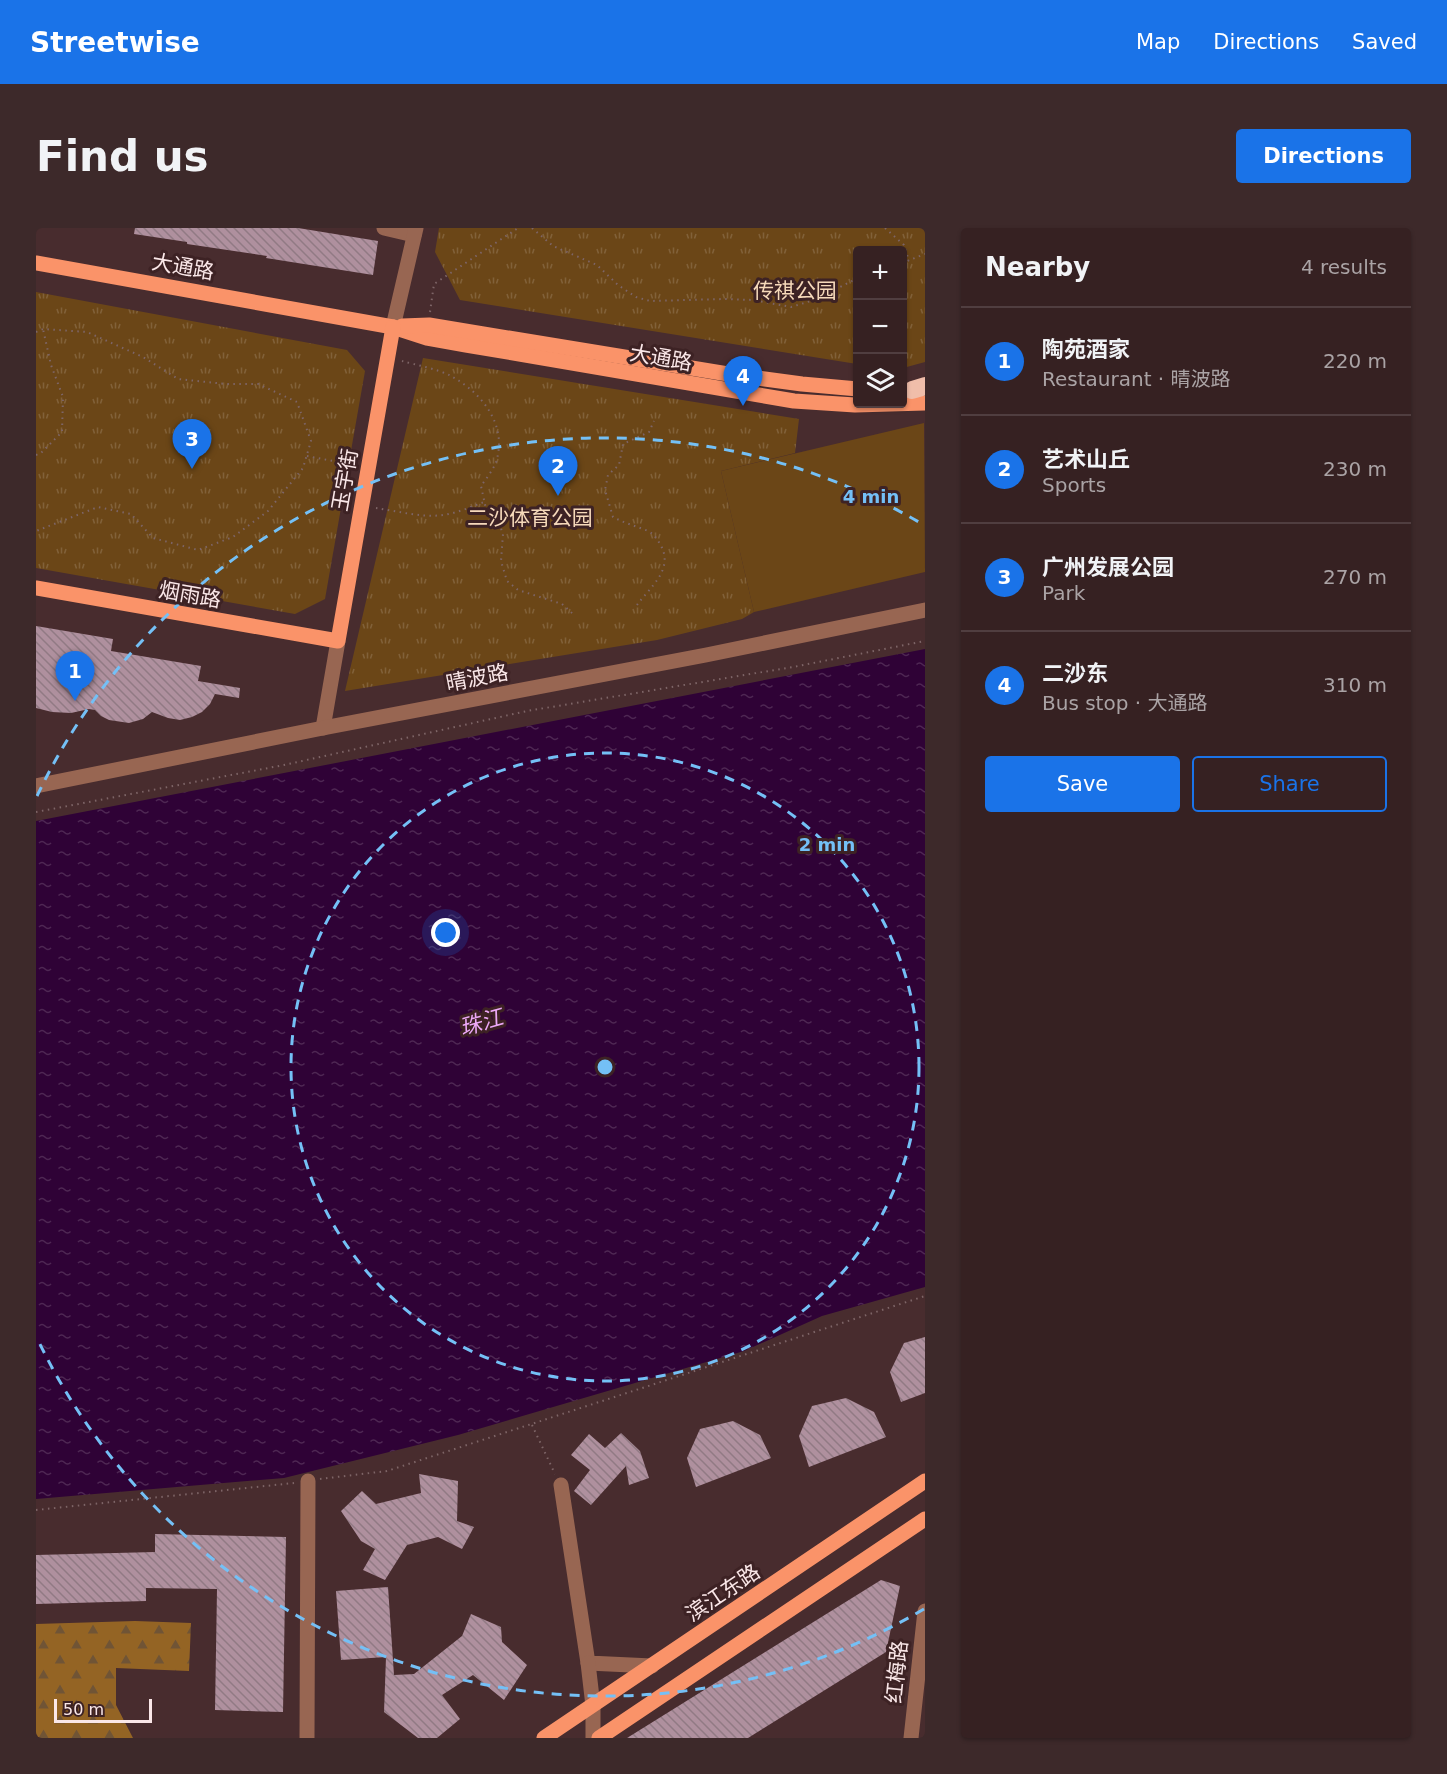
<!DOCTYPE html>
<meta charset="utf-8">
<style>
:root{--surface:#362122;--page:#3d292a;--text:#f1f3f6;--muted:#aaa3a5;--line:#503e40;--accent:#1a73e8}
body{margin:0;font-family:"DejaVu Sans","Noto Sans SC",sans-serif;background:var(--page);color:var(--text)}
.controls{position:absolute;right:18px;top:18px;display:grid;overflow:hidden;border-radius:6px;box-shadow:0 2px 4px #0004}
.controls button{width:54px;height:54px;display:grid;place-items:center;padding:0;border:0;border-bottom:2px solid var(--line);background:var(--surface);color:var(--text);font:30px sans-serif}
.scale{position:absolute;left:18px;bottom:15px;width:98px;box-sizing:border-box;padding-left:6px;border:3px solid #fae7e8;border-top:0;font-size:16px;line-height:21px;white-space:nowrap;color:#fae7e8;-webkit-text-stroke:4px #3d2224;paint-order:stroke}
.you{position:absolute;left:410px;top:705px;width:21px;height:21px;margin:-15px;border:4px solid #fff;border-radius:50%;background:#1a73e8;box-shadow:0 0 0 9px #1a73e833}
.badge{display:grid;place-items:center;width:39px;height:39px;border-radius:50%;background:var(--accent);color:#fff;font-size:20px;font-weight:700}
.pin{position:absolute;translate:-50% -50px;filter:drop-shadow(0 2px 3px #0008)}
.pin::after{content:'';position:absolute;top:32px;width:21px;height:18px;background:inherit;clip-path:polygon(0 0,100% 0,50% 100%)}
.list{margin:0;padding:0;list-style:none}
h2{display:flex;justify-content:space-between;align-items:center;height:78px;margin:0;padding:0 24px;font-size:26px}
h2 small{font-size:20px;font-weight:400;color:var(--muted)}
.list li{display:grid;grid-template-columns:39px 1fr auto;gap:18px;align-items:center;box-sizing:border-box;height:108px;padding:0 24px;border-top:2px solid var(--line)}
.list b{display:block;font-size:22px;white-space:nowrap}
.list p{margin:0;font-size:20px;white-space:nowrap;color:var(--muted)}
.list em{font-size:20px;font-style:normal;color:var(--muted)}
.actions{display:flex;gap:12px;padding:18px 24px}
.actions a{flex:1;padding:14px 0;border:2px solid var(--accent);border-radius:6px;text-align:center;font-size:21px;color:var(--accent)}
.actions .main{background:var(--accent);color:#fff}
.icon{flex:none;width:33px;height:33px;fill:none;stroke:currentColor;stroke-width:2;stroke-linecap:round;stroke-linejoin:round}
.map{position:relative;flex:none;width:889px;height:1510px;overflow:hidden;border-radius:6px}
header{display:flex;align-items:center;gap:36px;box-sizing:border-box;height:84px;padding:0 30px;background:var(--accent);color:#fff}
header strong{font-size:28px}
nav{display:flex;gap:33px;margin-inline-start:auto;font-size:21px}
.intro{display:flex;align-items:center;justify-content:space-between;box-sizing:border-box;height:144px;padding:0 36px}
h1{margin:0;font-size:42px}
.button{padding:15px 27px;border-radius:6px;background:var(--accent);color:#fff;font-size:21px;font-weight:700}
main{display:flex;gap:36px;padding:0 36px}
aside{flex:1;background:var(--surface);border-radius:6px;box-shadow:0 2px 4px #0004}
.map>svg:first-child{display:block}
</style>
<header>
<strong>Streetwise</strong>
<nav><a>Map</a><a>Directions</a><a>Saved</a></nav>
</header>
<div class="intro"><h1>Find us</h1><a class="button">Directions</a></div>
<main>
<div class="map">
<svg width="889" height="1510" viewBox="0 0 889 1510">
<defs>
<pattern id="grass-tufts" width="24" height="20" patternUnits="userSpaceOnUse" patternTransform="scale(1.5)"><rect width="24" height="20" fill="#6b4617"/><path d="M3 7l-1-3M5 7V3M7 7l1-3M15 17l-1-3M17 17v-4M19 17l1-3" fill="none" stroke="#816139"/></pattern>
<pattern id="forest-firs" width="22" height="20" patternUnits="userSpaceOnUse" patternTransform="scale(1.5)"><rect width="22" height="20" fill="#946424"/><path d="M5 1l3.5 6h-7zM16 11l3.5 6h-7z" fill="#705435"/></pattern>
<pattern id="water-ripples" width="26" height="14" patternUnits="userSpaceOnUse" patternTransform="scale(1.5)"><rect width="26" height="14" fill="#2f0236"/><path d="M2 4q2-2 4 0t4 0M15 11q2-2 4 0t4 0" fill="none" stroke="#4e2753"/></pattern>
<pattern id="building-back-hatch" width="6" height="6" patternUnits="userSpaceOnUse" patternTransform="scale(1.5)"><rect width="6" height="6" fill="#af909e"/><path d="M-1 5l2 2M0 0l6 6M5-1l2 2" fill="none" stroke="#917a84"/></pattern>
</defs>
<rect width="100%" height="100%" fill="#482c2e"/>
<g fill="url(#grass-tufts)">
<polygon points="403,0 889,0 889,134 867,140 866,22 822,22 821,136 424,72 399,24"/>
<polygon points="0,64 311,122 329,143 289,371 259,386 0,340"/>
<polygon points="387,130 763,191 759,225 685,243 718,384 706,391 621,412 309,463"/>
</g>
<polygon fill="url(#forest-firs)" points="99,1393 155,1395 153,1443 80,1440 80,1477 97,1510 0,1510 0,1396"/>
<polygon fill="#6b4617" points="888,195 889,344 718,384 685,243"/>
<polygon fill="url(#water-ripples)" points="889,421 889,1059 786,1088 708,1123 422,1207 248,1250 0,1271 0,593"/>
<g fill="url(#building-back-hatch)">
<polygon points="99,0 262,0 342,13 337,47 230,30 231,28 151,16 151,14 98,6"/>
<polygon points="0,398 77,411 75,423 165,438 162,453 204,460 203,470 179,466 174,476 166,484 156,489 144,492 132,490 116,484 107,491 93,495 73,492 65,488 59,482 53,481 35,485 16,484 0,480"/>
<polygon points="889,1109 889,1165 865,1174 854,1144 868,1115"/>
<polygon points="810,1170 838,1184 850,1209 773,1239 763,1208 776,1178"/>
<polygon points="697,1193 724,1207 735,1230 660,1259 651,1230 664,1201"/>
<polygon points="585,1205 604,1223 613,1250 593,1257 590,1238 555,1277 538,1263 554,1242 535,1227 553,1206 569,1220"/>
<polygon points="383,1246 422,1253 421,1293 438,1299 426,1321 402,1309 371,1317 349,1352 327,1342 339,1321 325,1313 305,1283 326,1263 340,1276 385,1265"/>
<polygon points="119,1306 250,1309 247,1484 179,1482 181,1361 110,1360 110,1373 0,1376 0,1327 119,1324"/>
<polygon points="845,1352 864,1358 850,1424 712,1510 591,1510"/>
<polygon points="352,1359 358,1447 378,1446 426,1408 435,1386 465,1399 466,1414 491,1437 468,1472 437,1447 406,1467 424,1491 401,1510 382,1510 348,1484 350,1429 305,1432 300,1363"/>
</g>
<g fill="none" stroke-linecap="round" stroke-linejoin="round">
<g stroke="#7e6567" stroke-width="2" stroke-dasharray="1.5 4.5" stroke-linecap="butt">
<polyline points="496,0 517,18 561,37 582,57 600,69 614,73 688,71 717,72 755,79 778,72 822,50"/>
<polyline points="849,0 868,17 873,33"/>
<polyline points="866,35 889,26"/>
<polyline points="394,84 398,56 482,0"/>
<polyline points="0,104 7,101 51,104 107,129 142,151 190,156 222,156 261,174 275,213 267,240 232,283 197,309 162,322 117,310 95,286 62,279 0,303"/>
<path d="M366,133c14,4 36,8 49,15 31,17 57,49 45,86 -3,8 -10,17 -15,24l5,23 13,14 4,11 -2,27 6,20 11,9 44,14 11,10"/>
<polyline points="0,227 5,225 26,204 27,169 15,137 7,101"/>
<polyline points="271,228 318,237"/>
<path d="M340,280c21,3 46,10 67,7 14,-2 28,-8 41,-13"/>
<path d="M601,377c13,-18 38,-36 23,-61 -3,-5 -6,-10 -12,-13 -12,-5 -24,-8 -35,-14l-8,-27 3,-15 11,-10 4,-21 26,-12 5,-11"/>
<polyline points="0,584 248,537 491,483 757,439 889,413"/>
<polyline points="496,1197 519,1246"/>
<polyline points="284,1251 351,1243 889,1068"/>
<polyline points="0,1282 258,1255"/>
</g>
<g stroke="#986652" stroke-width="15">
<polyline points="348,0 378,7"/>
<polyline points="357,99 380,0"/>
<polyline points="287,500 302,413"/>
<polyline points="0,558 287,500 670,427 889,382"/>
<polyline points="525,1257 552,1435 616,1438"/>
<polyline points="552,1435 557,1478 557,1510"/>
<polyline points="271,1510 272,1253"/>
<polyline points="875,1510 889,1383"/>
</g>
<g stroke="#fa9369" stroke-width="15">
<polyline points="0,35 357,99 391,110 430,117 758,173 819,177 889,175"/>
<polyline points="366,98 393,97 692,146 766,156 822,161"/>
<polyline points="0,360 302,413 357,99"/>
<polyline points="508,1510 889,1253"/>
<polyline points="563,1510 889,1291"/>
</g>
<polyline stroke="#f0beaa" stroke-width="18" points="876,162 889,158"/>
</g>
<g fill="none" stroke="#74c0f6" stroke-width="3" stroke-dasharray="10 8">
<circle cx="569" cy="839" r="314"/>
<path d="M888 1381A629 629 0 0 1 1 1110M1 568A629 629 0 0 1 888 297"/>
</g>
<g text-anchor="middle" stroke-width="6" stroke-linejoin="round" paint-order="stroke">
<g font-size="21" fill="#fae7e8" stroke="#3d2224">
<text transform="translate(147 39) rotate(10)" y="7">大通路</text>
<text transform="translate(625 130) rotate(10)" y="7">大通路</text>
<text transform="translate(309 252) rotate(-80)" y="7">玉宇街</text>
<text transform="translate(154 367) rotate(10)" y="7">烟雨路</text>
<text transform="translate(441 450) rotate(-11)" y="7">晴波路</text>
<text transform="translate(687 1365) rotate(-34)" y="7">滨江东路</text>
<text transform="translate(861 1444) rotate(-84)" y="7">红梅路</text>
</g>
<g font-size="21" fill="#f6d9ba" stroke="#3d2224">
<text x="759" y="70">传祺公园</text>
<text x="494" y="297">二沙体育公园</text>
</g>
<g font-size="22" font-style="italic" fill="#eca8f7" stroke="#3d2224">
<text transform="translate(445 794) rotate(-16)" y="8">珠江</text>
</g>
</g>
<circle cx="569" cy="839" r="9" fill="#74c0f6" stroke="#3d2224" stroke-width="3"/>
<g font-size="18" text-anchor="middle" font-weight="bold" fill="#74c0f6" stroke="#3d2224" stroke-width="6" stroke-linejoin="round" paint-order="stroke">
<text x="835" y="275">4 min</text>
<text x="791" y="623">2 min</text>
</g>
</svg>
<div class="controls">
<button>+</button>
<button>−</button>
<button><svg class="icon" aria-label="layers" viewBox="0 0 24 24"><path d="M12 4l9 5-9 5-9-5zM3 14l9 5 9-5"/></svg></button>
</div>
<div class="scale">50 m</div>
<div class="you"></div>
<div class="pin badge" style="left:39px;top:473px">1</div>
<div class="pin badge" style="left:522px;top:268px">2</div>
<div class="pin badge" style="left:156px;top:241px">3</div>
<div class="pin badge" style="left:707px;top:178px">4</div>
</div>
<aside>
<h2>Nearby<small>4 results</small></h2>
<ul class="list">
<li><span class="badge">1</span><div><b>陶苑酒家</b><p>Restaurant · 晴波路</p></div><em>220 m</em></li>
<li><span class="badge">2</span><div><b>艺术山丘</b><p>Sports</p></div><em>230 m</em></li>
<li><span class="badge">3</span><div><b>广州发展公园</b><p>Park</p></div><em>270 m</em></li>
<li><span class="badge">4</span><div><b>二沙东</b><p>Bus stop · 大通路</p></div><em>310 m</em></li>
</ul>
<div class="actions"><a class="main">Save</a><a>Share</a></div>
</aside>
</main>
